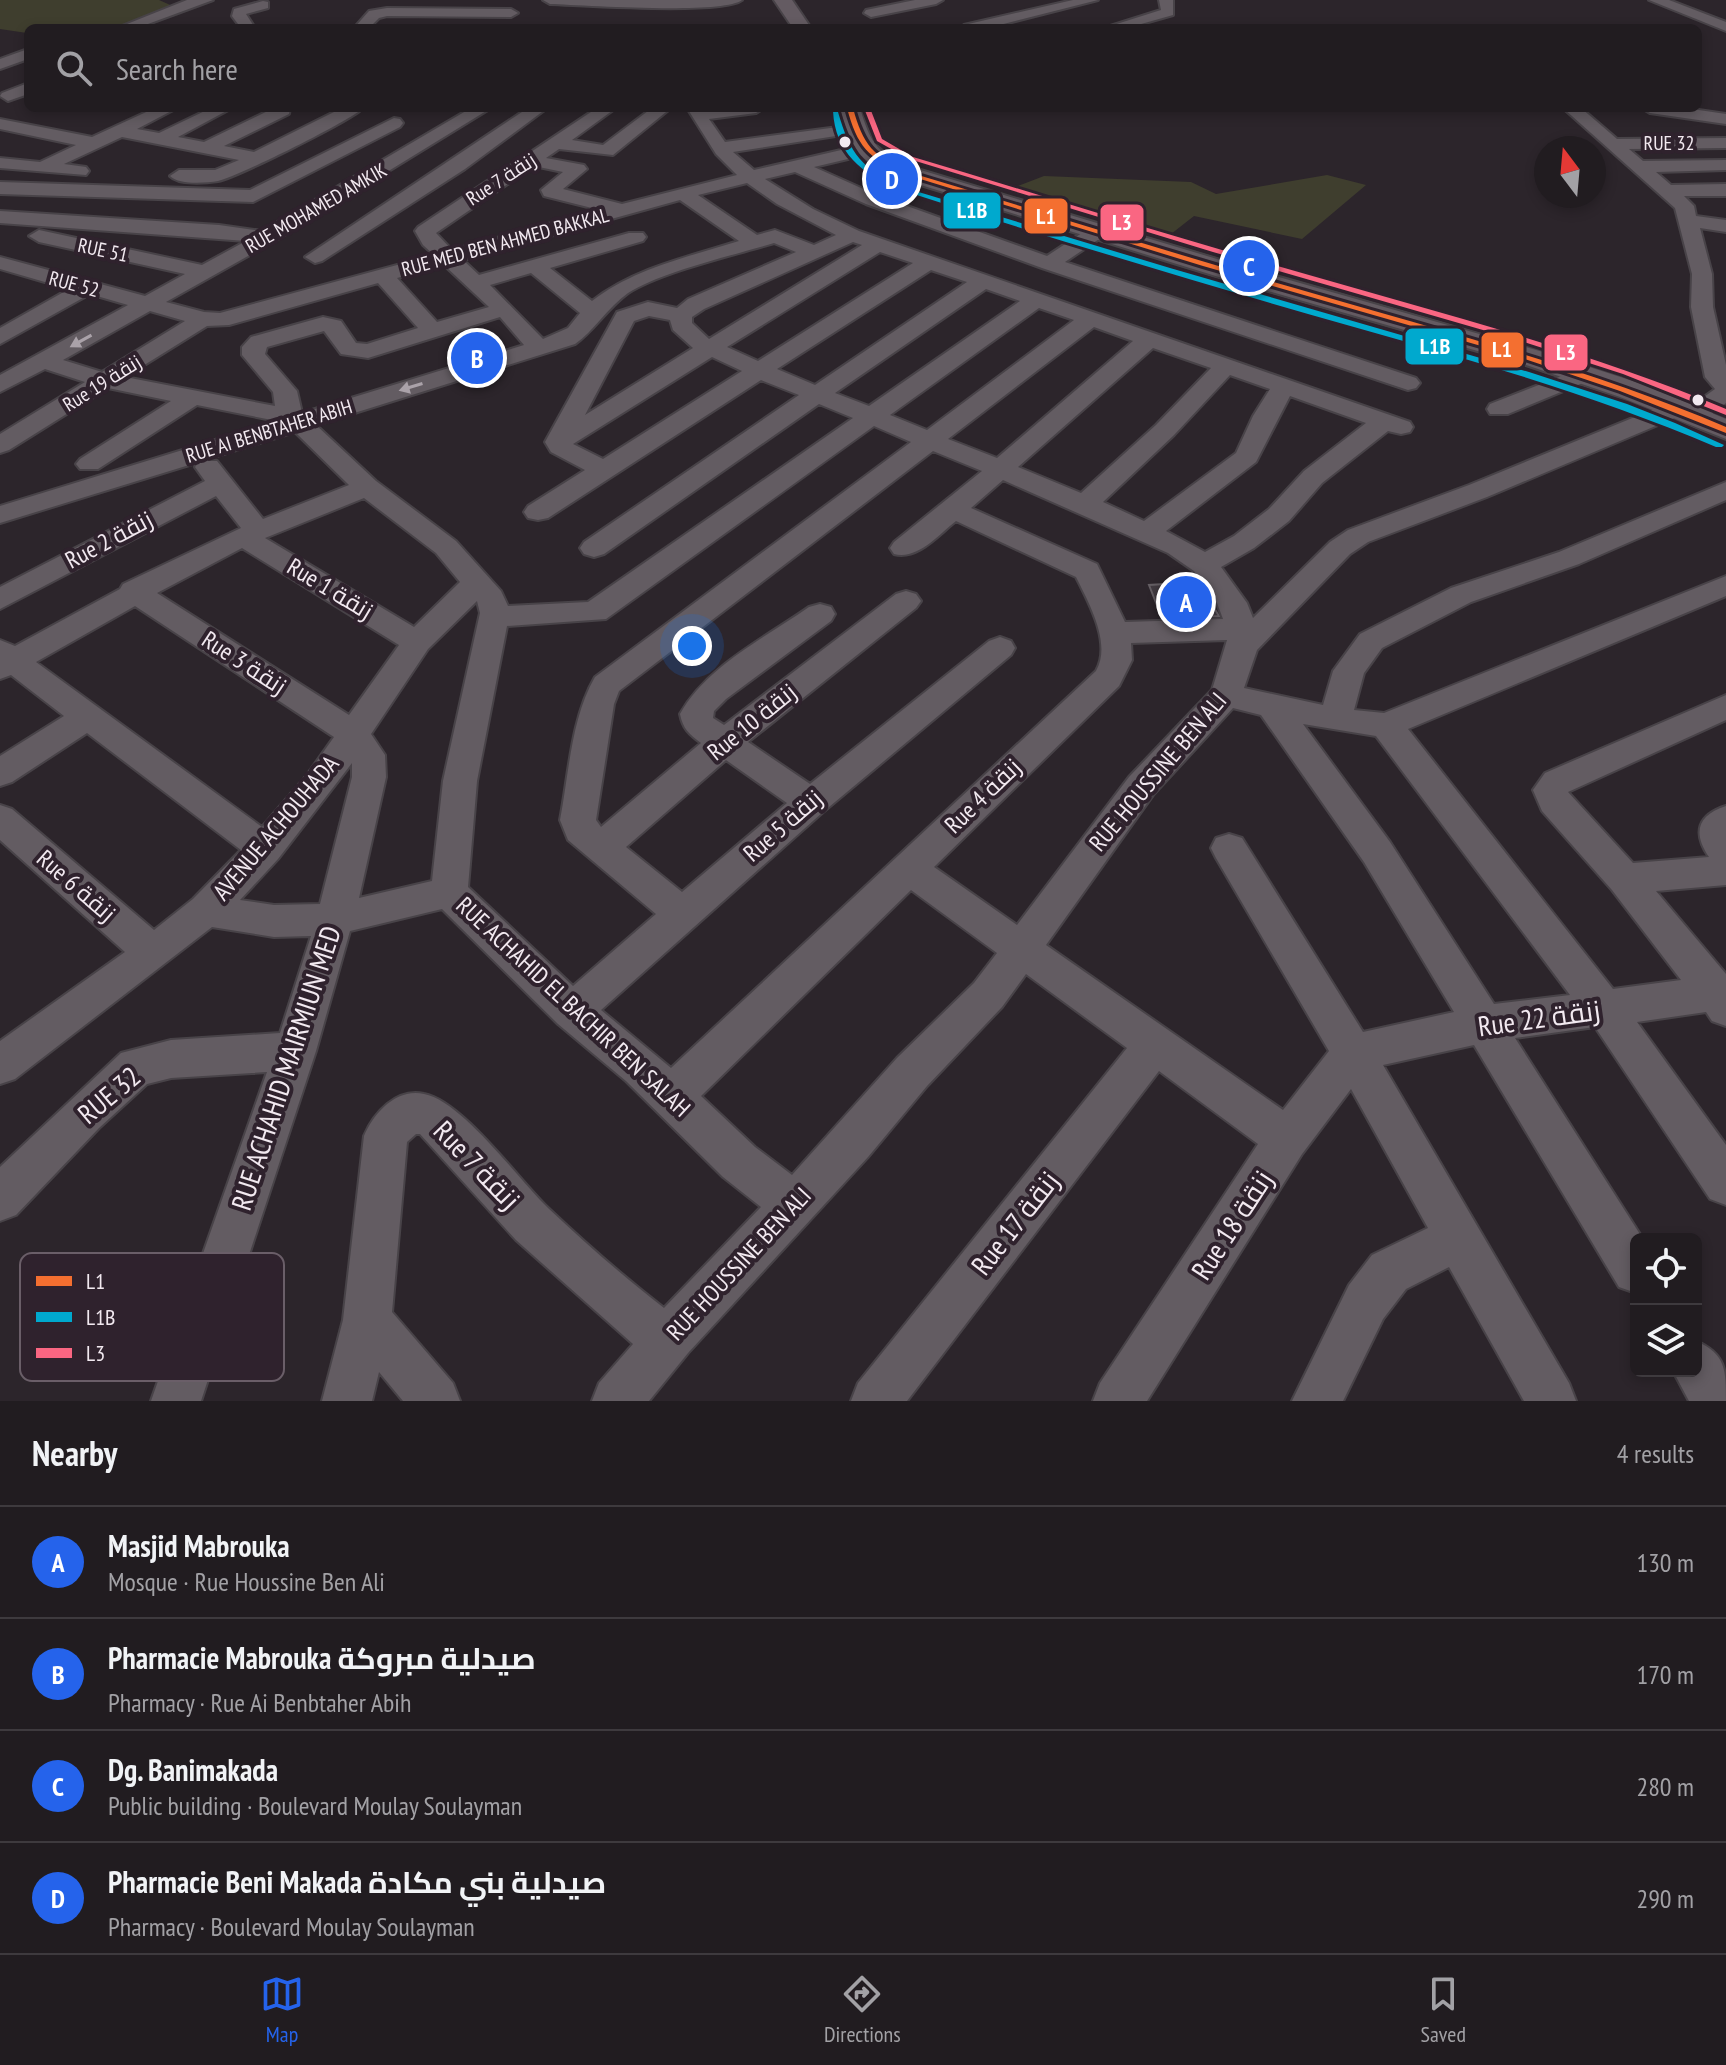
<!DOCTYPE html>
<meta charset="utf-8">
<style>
:root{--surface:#211c20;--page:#2d292d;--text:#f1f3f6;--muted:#a2a1a5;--line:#3e3a3e;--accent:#2563eb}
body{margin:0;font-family:"PT Sans Narrow",Cairo,sans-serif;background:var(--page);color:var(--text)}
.controls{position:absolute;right:24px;bottom:24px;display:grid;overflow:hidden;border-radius:12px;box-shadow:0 4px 12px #0003}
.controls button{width:72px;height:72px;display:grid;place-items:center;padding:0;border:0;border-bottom:2px solid var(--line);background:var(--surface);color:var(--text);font:40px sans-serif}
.compass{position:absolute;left:1534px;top:136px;width:72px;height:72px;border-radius:50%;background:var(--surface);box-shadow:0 4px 12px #0003;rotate:344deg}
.you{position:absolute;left:692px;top:646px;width:28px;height:28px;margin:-20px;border:6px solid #fff;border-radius:50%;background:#1a73e8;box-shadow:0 0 0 12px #1a73e833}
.badge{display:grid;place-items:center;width:52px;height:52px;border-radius:50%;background:var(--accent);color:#fff;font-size:26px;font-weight:700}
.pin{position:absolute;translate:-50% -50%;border:4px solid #fff;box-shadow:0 2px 8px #0006}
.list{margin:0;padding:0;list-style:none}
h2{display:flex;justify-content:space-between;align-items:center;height:104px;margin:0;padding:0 32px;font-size:34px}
h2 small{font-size:26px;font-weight:400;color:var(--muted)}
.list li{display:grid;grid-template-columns:52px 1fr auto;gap:24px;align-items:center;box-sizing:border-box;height:112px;padding:0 32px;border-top:2px solid var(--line)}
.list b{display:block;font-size:30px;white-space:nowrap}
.list p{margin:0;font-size:26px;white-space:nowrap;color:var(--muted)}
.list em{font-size:26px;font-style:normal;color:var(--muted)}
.icon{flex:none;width:44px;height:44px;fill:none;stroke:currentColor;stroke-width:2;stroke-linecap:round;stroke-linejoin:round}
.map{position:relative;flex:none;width:1726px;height:1401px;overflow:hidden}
.search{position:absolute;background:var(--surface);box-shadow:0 4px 12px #0003;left:24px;right:24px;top:24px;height:88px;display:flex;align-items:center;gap:20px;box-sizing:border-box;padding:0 28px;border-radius:12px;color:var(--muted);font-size:30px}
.sheet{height:552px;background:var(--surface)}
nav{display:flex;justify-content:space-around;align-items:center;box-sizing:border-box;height:112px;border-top:2px solid var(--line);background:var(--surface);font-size:22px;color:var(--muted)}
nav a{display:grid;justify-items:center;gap:4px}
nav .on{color:var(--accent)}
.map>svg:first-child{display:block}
</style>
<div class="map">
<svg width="1726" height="1401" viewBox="0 0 1726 1401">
<rect width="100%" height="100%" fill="#2c252b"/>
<g fill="#3f3e2e">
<polygon points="0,0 159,0 177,8 126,27 28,28 27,33 0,29"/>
<polygon points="1327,175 1366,185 1302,239 1194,216 1171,234 1013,188 1044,176 1191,182 1216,194"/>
</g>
<polygon fill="#413a40" stroke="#645e63" stroke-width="2" points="1198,582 1219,616 1162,618 1149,585"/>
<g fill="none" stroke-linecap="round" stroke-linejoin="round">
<defs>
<g id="minor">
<polygon points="187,0 213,0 137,28 117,28"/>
<path d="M543,0h199c-19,15 -160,5 -192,4z"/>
<polygon points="915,0 943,0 936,4 871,17 864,13 866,10"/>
<polygon points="1073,0 1098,0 988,28 962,28 964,25"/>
<polygon points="1159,0 1173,0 1173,15 1127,28 1104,28 1161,10"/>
<polygon points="1649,0 1669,0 1726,22 1726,31"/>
<polygon points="263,1 268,2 268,8 246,14 255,28 241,28 232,16 234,9"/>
<polygon points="387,8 511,9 518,13 511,17 387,16 379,18 369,28 354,28 369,11"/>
<polygon points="28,49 28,59 0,69 0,59"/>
<polygon points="28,83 28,94 8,101 0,96 2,93"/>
<path d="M155,108h22l-40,21 22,4 52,-25h21l-54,29 26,5 70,-34h16l-1,6 -65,32 30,6 88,-44h21c-11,12 -128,70 -145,73 -13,2 -39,4 -48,-5l9,-6h36l24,-10 -117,-23 -58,27 22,3 3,4 -3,4 -86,-7v-10l40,4 36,-17 -76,-16v-10l92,18z"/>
<path d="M471,108h20l-218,134 -107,60 38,10 16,1 214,-58 -11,-10 -8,-14 3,-4 179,-119h19l-44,32 31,5 49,-37h19l-58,47 -54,-6 -13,9 38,7 3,4 -24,20 59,15 115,-29 -21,-21 -29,-46h77l-8,5 -47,6 16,23 136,-18 3,4 -9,5 -122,19 21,18 109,-25 6,1 3,4 -3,4 -55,13 65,29 168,60 44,-29h14l3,4 -3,4 -40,27 351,116 4,5 -4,5 -8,2 -366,-122 -176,-64 -71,-32 -30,7 48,30 46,22 551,191 3,5 -3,5 -9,2 -13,-3 -66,52 -33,38 -35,27 -33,19 26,36 6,15 77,-76 18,-12 121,-45 200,-82 9,-2 12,6 25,-18 -10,-12 -14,-70 1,-33 -17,-66 -112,-100h18l36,31 109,-1v10l-97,1 14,12 83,-1v10l-70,2 15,13 55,-1v12h-42l10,10 2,10 30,4v12l-26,-4 12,46 1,33 13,58v38l-21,17h-18l-3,-6 -197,83 -119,45 -18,12 -93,96 -13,38 79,17 10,-34 27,-37 91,-46 108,-36 167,-70v18l-147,64 -108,38 -89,46 -18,25 -10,37 30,3 342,-137v20l-318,133 205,260 68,-9 -69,-90 -70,-79 -9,-21 12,-17 181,-78v25l-158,72 65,71 76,-6c-17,-25 -11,-42 17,-51v79l-70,6 70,83v52l-14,-5 -6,-9 -69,10 89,123v60l-16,-6 -115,-172 -80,11 128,201h-7v54l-17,-6 -145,-242 -91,20 186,318 7,18h-52l-75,-134 -43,22 -23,30 -40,82h-51l57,-116 23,-30 56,-27 -77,-139 -49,65 -155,247h-54l7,-18 158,-239 -99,-73 -252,330h-56l7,-18 269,-335 -101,-74 -24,33 -75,79 -59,71 -180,196 -39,48h-57l7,-18 34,-39 -117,-104 -96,-106h-4l-9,8 -15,170 61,71 7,18h-57l-24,-29 -7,29h-50l21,-81 21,-184c10,-23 32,-48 60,-42 38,7 94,85 124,114 37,35 76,69 116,100l97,-101 -38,-30 -97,-96 -68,-57 -116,-115 -92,22 -34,120 -115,350h-50l116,-329 -96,6 -24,6 -48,44 -83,87 -16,6v-54l121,-114 50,-13 109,-7 31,-97 -37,1 -62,-10 -197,152 -15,5v-43l125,-89 -125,-112v-35l12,4 142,121 39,-31 48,-49 -154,-117 -75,49 -12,4v-30l64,-40 -53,-41 -11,4v-39l15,6 105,-57 3,-5 118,-56 -25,-32 -216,113v-22l205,-106 -10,-14 4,-5 -199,61v-17l277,-85 -80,-16 -99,64h-18l-4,-5 4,-5 91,-58 -63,-13 -99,62 -9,3v-19l85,-52 -40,-13 -45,23v-17l128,-70 -38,-11 -90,50v-16l69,-39 -69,-20v-12l145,39 40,-22 -146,-32 -10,-6 10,-6 163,35 44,-24 -246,-18v-12l219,14 43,6zM534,166l29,6 -22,18 3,6 56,14 -148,40 -16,-17zM747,183l30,21 59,31 -22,10 -39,-15 -18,5 -59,-40zM680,200l59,41c-51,16 -104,27 -147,60l-42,-33 93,-27 3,-4 -3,-4h-14l-150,42 -16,-15zM853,242l9,3 -153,94 -17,-16v-6l12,-8zM774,243l22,9 -108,47 -11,9 -29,-6 -31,10 -72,130 6,10 34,18 -57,36 -4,6 4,6 10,2 10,-2 213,-138 38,15 -215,147 -4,6 4,6 10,3 10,-3 215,-150 34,14 -265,184 -80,4 -7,-15 -45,-50 -80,-60 -60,-56 259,-81c19,-13 32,-36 53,-51 33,-21 106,-38 146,-50zM880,252l33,11 -155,98 -31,-14zM444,265l45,42 -52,15 -40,-44zM931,270l36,12 -152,103 -38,-16zM531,273l49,40 -12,15 -25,11 -53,-54zM378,283l40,45 -51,16 -11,-1 -15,-22 -18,-4 -72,20 -9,10v8l31,37 2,14 -150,-29 82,-51 22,-1zM986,289l34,12 -151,105 -34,-13zM1039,308l35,12 -147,110 -37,-15zM150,311l35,10 -83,51 -39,-12zM649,316l21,4 3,10 20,18 -108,67 49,-94zM500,317l24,28 -222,68 -5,-22 -32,-37 2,-7 57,-16 17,23 27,4zM1094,327l39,14 -136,117 -49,-19zM1153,348l58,20 -55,57 -75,68 -63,-26zM712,357l30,14 -139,88 -30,-15zM1230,375l40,14 -17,27 -17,37 -92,68 -41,-19 71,-67zM1290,396l76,27 -62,48 -35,38 -35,27 -29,16 -39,-21 90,-69zM874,426l37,16 -316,235c-24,41 -26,97 -35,143l8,20 88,74 -83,72 -105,-99 9,-106 30,-155 99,-7zM295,432l54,53 -86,34 -46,-58h-16zM933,451l49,20 -88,71 -4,6 4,6c24,6 44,-19 62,-33l120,56c13,26 36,67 20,94l-425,397 -70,-58 222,-198 188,-157 4,-7 -4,-7 -11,-4 -11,4 -179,143 -62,-42 168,-134 5,-7 -5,-7 -10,-3 -10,3 -172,131 -11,-7 1,-7 12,-12 105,-78 4,-7 -4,-7 -11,-3 -11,3c-44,31 -102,59 -129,107 3,15 9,20 21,29l-100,84 -5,-7 18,-116 5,-13zM1003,480l165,73 26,18 23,32 6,16 -98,3 -28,-58 -126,-56zM364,498l72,55 24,29 -46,45 -149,-89zM242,548l157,97 -50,70 -192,-122zM477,601l3,12 -37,168 -11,100 -73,17 27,-121 -1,-22 -14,-21 57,-85zM135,606l199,131 -27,38 -45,52 -226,-165zM1227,640l-15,50 -83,87 -112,148 -83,-58 185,-181 13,-26 -1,-17zM1233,708l28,7 103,147 90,150 -91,20 -121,-194 -13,-4 -13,4 -5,10 5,10 113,193 -46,59 -237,-165 107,-150zM1303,724l73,12 194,259 -76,9 -104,-162zM726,760l61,43 -105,89 -56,-45zM352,763v14l-32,127 -46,1 -34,-5 38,-41zM911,890l86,63 -23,30 -77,75 -105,117 -37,-28 -54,-51z"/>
<polygon points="528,108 546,109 465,169 322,261 315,263 305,257"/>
<polygon points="1642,108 1685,108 1726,114 1726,124 1650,113"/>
<polygon points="394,118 400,119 403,123 400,127 253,202 0,194 0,182 250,190"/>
<polygon points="1582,368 1590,370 1594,375 1590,380 1508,414 1490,414 1487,409 1490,404"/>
<path d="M1696,1341c30,13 30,29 30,60h-37l-16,-30h23z"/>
</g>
<g id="major">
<polygon points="774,0 792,0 811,28 793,28"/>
<path d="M840,108h20c11,38 18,45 54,60l323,97 306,87 99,32 84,35v20l-106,-42 -97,-33 -304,-87 -321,-99c-39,-17 -48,-29 -58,-70z"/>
</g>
</defs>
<use href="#minor" stroke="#484348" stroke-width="4"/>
<use href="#major" stroke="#484348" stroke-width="4"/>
<use href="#minor" fill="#635c62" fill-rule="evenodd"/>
<use href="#major" fill="#645b62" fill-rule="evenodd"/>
<defs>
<path id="bus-1" d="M847,108h6c10,37 20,48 55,64 130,39 260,80 390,117 145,42 289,79 428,138v6l-106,-42 -104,-35 -313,-90 -299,-92c-36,-16 -47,-28 -57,-66z"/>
<path id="bus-2" d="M833,111l5,1c12,42 24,57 64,75l268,81 359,104 98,32 48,19 49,22 -2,2h-6c-133,-57 -270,-94 -408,-133 -137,-40 -274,-81 -410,-125 -36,-15 -63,-37 -65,-78z"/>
<path id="bus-3" d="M864,108h6l12,31 31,18c121,36 240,74 361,108 152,44 306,83 452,144v6l-103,-41 -102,-33 -308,-89 -304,-93 -32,-18z"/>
</defs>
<use href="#bus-1" stroke="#2f222d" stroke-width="6"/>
<use href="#bus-2" stroke="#2f222d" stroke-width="6"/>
<use href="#bus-3" stroke="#2f222d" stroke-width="6"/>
<use href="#bus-1" fill="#f46f30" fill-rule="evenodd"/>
<use href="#bus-2" fill="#00a9ce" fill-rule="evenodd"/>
<use href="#bus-3" fill="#fa6682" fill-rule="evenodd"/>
</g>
<defs><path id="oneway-solid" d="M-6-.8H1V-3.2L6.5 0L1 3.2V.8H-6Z" transform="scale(2)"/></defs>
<g fill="#aaa2a9">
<use href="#oneway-solid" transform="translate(81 341) rotate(151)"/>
<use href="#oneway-solid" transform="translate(411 387) rotate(163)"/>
</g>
<g fill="#f2e9f0" stroke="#2f222d" stroke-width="3">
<circle cx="845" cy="142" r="7"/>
<circle cx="1698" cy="400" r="7"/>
</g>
<g text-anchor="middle" stroke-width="8" stroke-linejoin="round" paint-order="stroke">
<g font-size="20" fill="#f2e9f0" stroke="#2f222d">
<text x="1669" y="150">RUE 32</text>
<text transform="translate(501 179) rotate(-33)" y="7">Rue 7 زنقة</text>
<text transform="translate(316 208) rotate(-30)" y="7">RUE MOHAMED AMKIK</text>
<text transform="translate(505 242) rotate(-15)" y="7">RUE MED BEN AHMED BAKKAL</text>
<text transform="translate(103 250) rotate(12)" y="7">RUE 51</text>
<text transform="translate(74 284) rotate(15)" y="7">RUE 52</text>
<text transform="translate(102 383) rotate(-32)" y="7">Rue 19 زنقة</text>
<text transform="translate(269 431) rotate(-17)" y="7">RUE AI BENBTAHER ABIH</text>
</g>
<g font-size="24" fill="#f2e9f0" stroke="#2f222d">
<text transform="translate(109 540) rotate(-28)" y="8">Rue 2 زنقة</text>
<text transform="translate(330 589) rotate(31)" y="8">Rue 1 زنقة</text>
<text transform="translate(244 663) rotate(33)" y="8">Rue 3 زنقة</text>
<text transform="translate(752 722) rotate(-39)" y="8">Rue 10 زنقة</text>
<text transform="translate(1158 772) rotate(-50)" y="8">RUE HOUSSINE BEN ALI</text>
<text transform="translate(983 796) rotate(-44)" y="8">Rue 4 زنقة</text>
<text transform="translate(783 826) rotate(-41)" y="8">Rue 5 زنقة</text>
<text transform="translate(276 828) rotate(-50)" y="8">AVENUE ACHOUHADA</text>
<text transform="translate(76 886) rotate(41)" y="8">Rue 6 زنقة</text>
<text transform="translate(573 1007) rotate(43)" y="8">RUE ACHAHID EL BACHIR BEN SALAH</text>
<text transform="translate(739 1264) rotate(-47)" y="8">RUE HOUSSINE BEN ALI</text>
</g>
<g font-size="28" fill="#f2e9f0" stroke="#2f222d">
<text transform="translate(1539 1018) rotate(-8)" y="10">Rue 22 زنقة</text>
<text transform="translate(286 1068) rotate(-72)" y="10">RUE ACHAHID MAIRMIUN MED</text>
<text transform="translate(109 1095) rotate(-40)" y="10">RUE 32</text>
<text transform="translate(477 1165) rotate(46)" y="10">Rue 7 زنقة</text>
<text transform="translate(1015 1223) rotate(-52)" y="10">Rue 17 زنقة</text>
<text transform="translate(1232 1225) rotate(-57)" y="10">Rue 18 زنقة</text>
</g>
</g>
<rect x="20" y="1253" width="264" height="128" rx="12" fill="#2f222d" stroke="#6a5e68" stroke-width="2"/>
<rect x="36" y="1276" width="36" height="10" fill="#f46f30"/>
<rect x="36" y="1312" width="36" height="10" fill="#00a9ce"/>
<rect x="36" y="1348" width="36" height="10" fill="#fa6682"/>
<g font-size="22" fill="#f2e9f0">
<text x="86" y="1289">L1</text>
<text x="86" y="1325">L1B</text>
<text x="86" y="1361">L3</text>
</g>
<g stroke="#2f222d" stroke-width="3">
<rect x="942" y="191" width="60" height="39" rx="8" fill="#00a9ce"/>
<rect x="1023" y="197" width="46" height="38" rx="8" fill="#f46f30"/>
<rect x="1099" y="203" width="46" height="39" rx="8" fill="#fa6682"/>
<rect x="1404" y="327" width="61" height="39" rx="8" fill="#00a9ce"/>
<rect x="1480" y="331" width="45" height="38" rx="8" fill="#f46f30"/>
<rect x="1543" y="333" width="46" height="39" rx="8" fill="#fa6682"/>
</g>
<g font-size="22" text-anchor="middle" font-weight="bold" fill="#fff">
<text x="972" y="218">L1B</text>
<text x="1046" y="224">L1</text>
<text x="1122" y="230">L3</text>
<text x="1435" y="354">L1B</text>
<text x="1502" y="357">L1</text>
<text x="1566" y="360">L3</text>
</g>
</svg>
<div class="controls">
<button><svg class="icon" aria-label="locate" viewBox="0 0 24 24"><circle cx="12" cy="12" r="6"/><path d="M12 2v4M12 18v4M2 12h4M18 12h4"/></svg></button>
<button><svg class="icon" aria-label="layers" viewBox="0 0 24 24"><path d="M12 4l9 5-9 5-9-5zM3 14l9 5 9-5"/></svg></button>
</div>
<svg class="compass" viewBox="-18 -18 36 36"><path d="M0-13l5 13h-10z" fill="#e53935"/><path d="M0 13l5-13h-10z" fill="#a2a1a5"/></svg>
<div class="you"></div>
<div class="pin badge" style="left:1186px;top:602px">A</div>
<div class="pin badge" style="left:477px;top:358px">B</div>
<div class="pin badge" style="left:1249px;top:266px">C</div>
<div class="pin badge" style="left:892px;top:179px">D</div>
<div class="search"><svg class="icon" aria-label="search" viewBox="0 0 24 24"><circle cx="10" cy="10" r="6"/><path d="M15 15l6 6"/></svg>Search here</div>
</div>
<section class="sheet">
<h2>Nearby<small>4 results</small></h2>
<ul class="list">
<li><span class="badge">A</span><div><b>Masjid Mabrouka</b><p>Mosque · Rue Houssine Ben Ali</p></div><em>130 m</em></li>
<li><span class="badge">B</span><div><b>Pharmacie Mabrouka صيدلية مبروكة</b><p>Pharmacy · Rue Ai Benbtaher Abih</p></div><em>170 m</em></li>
<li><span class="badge">C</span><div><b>Dg. Banimakada</b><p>Public building · Boulevard Moulay Soulayman</p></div><em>280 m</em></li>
<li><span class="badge">D</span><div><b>Pharmacie Beni Makada صيدلية بني مكادة</b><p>Pharmacy · Boulevard Moulay Soulayman</p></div><em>290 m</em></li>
</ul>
</section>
<nav>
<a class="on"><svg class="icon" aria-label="map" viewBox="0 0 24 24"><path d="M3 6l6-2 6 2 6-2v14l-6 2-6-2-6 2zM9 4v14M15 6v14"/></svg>Map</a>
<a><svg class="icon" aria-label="directions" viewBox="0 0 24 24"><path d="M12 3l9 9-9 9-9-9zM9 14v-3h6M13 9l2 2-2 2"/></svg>Directions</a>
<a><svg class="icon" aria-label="saved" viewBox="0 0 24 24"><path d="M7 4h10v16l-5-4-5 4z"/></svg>Saved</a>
</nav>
